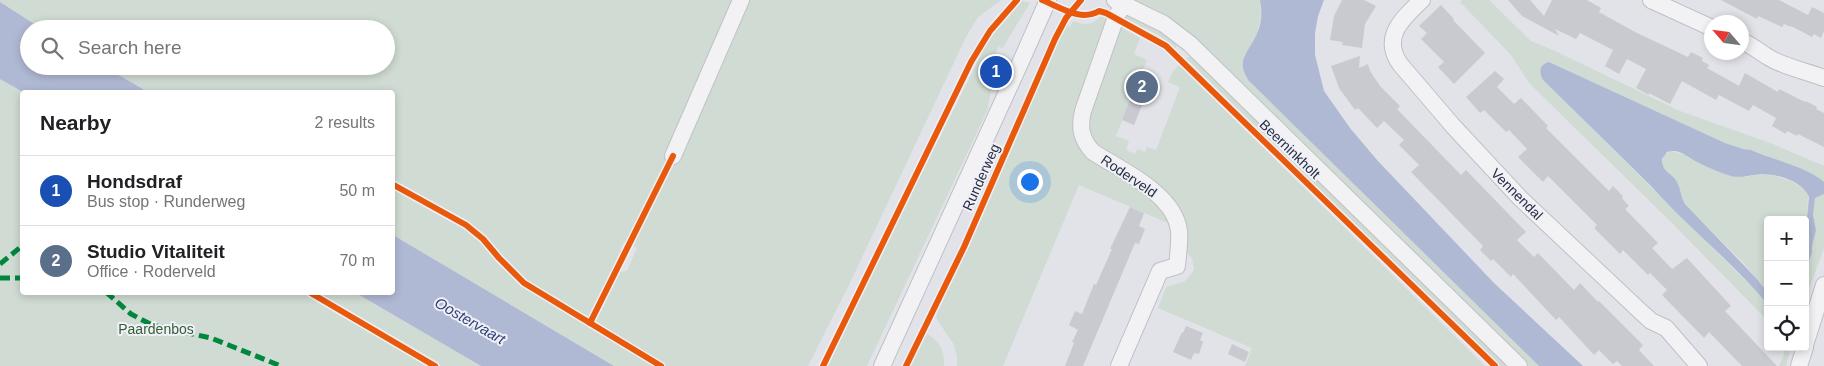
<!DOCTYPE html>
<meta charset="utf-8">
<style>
:root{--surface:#fff;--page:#f2f2f2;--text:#202124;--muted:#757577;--line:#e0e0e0;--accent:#696c7c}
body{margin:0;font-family:Helvetica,sans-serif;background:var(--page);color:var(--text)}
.controls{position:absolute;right:15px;bottom:15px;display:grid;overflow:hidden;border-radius:5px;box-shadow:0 2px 8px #0003}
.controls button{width:45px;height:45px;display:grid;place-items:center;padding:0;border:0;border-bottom:1px solid var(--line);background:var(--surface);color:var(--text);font:25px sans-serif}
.compass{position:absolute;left:1704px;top:15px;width:45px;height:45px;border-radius:50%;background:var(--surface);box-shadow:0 2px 8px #0003;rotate:298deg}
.you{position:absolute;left:1029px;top:181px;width:18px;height:18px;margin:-12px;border:4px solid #fff;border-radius:50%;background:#1a73e8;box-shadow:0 0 0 8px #1a73e833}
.badge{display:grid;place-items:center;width:32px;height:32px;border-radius:50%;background:var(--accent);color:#fff;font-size:16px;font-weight:700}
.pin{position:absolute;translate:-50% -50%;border:2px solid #fff;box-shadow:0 1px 5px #0006}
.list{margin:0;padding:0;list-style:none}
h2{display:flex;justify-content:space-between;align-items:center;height:65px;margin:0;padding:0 20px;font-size:21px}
h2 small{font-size:16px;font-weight:400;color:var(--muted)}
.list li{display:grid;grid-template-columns:32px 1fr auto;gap:15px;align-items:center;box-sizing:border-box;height:70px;padding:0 20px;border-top:1px solid var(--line)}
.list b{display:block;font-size:19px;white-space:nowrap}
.list p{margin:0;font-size:16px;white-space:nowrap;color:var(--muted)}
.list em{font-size:16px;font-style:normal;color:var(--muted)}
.icon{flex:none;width:28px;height:28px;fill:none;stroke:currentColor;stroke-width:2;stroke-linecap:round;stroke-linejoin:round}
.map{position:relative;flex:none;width:1824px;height:366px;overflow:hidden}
.search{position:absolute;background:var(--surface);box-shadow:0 2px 8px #0003;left:20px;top:20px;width:375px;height:55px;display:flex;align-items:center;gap:12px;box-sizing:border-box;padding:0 18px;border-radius:28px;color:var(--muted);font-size:19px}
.panel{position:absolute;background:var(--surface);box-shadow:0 2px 8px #0003;left:20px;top:90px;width:375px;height:205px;border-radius:5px}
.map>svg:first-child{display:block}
</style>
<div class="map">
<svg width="1824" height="366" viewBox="0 0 1824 366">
<rect width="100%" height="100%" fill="#e2e3e8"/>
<g fill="#d0dbd3" fill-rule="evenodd">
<path d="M0,0h1001l-23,17 -12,20 -118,250 -40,79h-194l-221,-131 -1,-143h-244l-45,-26h283v-37h-344l-42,-27zM624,242l13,6 -10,23 -16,2z"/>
<path d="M1131,0h129c3,24 -3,37 -16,56l5,25 290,285h-11l-350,-342z"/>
<polygon points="1462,0 1489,0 1531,41 1555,51 1680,111 1773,144 1824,166 1824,182 1801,169 1751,150 1743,149 1725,143 1549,62 1545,63 1542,77 1543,80 1748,283 1768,305 1768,321 1672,223 1529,83 1511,55 1460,2"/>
<polygon points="1023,1 1030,3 1002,49 999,46 986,73 994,77 987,111 867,366 825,366 975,67 987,37 997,23"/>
<polygon points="1125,11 1168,34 1177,43 1176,48 1160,36 1122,16"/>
<path d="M1100,17h3l37,21 -6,16 13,6 -31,76 13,5 -3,9 9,4 2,-5 8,3 2,-5 9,3 24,-63 -12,-5 5,-11 6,-6 306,301h-240l7,-18 -94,-40 8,-21 19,-6 9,-11 -2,-12 -9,-9 -1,-26 -61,-50 49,42 4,33 -6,-25 -89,-38 -76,181h-46v-9l-4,-14 -16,-23 -1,-8 6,-17 123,-267 2,-3 3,2 3,-6c11,4 18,5 27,-4z"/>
<polygon points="1188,57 1192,57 1509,366 1500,366 1186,58"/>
<polygon points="0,79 23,92 22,292 356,293 481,366 0,366"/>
<path d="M1671,151l18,5 9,7 32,12 16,2 9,-2h16l18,5 12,7 7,8 -1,23 -2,2h-37v73l-20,-25 -63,-64c-4,-7 -4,-13 -7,-20 -3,-8 -13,-11 -16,-20l2,-9z"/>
<polygon points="1824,194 1824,248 1805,300 1805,271 1812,253 1812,246 1816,230 1813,215 1815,197"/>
<path d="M925,333c14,7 20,17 19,33h-34z"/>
<polygon points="1784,347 1791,347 1786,366 1779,366 1784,355"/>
</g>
<g fill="#b0b9d4">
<path d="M1260,0h64l-6,16 -3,17v22l9,36 26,37 27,32 117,123 89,83h-44l-290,-285c-15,-22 1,-29 9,-50 4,-10 4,-20 2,-31z"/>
<polygon points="0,2 42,29 29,29 29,66 103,66 148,92 23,92 0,79"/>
<path d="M1549,62l176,81 18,6 8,1c22,10 54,16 73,32v12l-9,4 -2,17 3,15 -4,16v7l-7,18v-51l2,-2 2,-21c-8,-18 -37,-25 -55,-22 -8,1 -14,3 -23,1 -10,-3 -22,-8 -32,-13 -11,-5 -19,-15 -32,-11l-5,7c0,15 12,14 16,25 3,7 3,13 7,20l71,74 12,15v12c-35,-43 -80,-77 -116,-118l-109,-107c-4,-7 -4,-16 6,-18z"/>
<polygon points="393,235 614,366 481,366 356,293 392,292"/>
</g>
<g fill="#c9cad0">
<polygon points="1342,0 1364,0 1376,6 1365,24 1362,48 1342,45 1343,42 1330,40 1334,16"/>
<polygon points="1508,0 1530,0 1544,16 1552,0 1587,0 1601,8 1599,12 1635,32 1688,57 1691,52 1703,58 1702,61 1709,65 1707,68 1739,86 1745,73 1778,92 1779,89 1805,102 1806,101 1817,107 1816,109 1824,113 1824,147 1798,134 1797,136 1787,131 1786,134 1772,126 1776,118 1753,105 1749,111 1719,95 1716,100 1682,81 1670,104 1649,93 1649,95 1636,88 1646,69 1627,59 1619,74 1605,66 1613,50 1580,33 1576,39 1555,29 1559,36 1522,16"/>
<polygon points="1721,0 1779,0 1808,15 1812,7 1824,13 1824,31 1821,38 1814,34 1812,37 1791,26 1791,27 1784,24 1782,27 1758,16 1757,19"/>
<polygon points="1441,5 1454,19 1453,20 1485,53 1454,84 1438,67 1444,62 1421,39 1427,33 1419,26"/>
<polygon points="1360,56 1359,68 1368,64 1370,71 1380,86 1400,106 1397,109 1461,175 1466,170 1526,232 1517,240 1534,257 1538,253 1574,290 1580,283 1598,302 1599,301 1643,345 1639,350 1654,366 1622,366 1617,361 1613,364 1599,350 1594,355 1559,317 1556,320 1513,274 1511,277 1493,259 1491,261 1480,250 1483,246 1411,172 1419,165 1399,145 1404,140 1384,121 1377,128 1358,108 1355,110 1339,88 1331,66"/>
<polygon points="1142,71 1154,76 1134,125 1122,120"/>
<polygon points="1495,71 1504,79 1497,87 1514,104 1521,98 1548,126 1546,128 1609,191 1613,186 1623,196 1622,198 1629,206 1625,209 1658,243 1652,248 1672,269 1687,258 1731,306 1725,311 1777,366 1742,366 1709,332 1704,338 1662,295 1667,290 1650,273 1648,275 1623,250 1620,254 1594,228 1597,225 1548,176 1543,182 1518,157 1527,149 1509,130 1506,132 1484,110 1480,113 1466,97"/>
<polygon points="1130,207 1144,213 1139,226 1145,229 1139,244 1135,243 1083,366 1065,366 1074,343 1072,342 1078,330 1069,325 1075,311 1082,314 1094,284 1096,285 1112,249 1110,249"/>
<polygon points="1186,326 1203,333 1200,340 1203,342 1199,354 1194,353 1191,360 1173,352 1182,332 1183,333"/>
<polygon points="1232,344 1249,352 1245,362 1228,354"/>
</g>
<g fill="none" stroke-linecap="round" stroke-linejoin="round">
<defs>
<g id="minor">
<polyline points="1115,0 1164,24 1190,44 1519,366"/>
<path d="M1422,0c-19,18 -41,37 -22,64l53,62 67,72 120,113 11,10 15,7 33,38"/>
<polyline points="1651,0 1712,28"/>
<path d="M1742,41c11,5 16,10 26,16 16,10 38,14 56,21"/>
<polyline points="673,156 741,0"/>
<polyline points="1805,345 1824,285"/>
<polyline points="882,366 1022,59 1048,0"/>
<path d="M1119,366l41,-95 17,-5c1,-11 3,-24 2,-35 -4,-37 -58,-61 -86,-79 -12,-13 -14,-24 -10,-41l33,-94 10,-17"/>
<polyline points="1799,366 1805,347"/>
</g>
</defs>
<use href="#minor" stroke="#bfc0c6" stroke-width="18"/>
<use href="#minor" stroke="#f2f2f4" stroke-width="16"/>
<g stroke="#00873e" stroke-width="5" stroke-dasharray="10 5" stroke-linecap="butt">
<polyline points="0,264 22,246"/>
<polyline points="0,278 22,278"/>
<polyline points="106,292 131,314 152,325 211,338 281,366"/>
</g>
<defs>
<g id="cycleway">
<path d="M1042,0c18,7 39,22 57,11l7,2 60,33 329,320"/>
<polyline points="392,184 466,225 483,239 499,258 524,283 661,366"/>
<polyline points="309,292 435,366"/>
<polyline points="590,323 673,156"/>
<polyline points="823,366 971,62 990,31 1017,0"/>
<polyline points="906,366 964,247 1055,39 1066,18 1081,0"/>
</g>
</defs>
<use href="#cycleway" stroke="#f0f1f7" stroke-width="9"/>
<use href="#cycleway" stroke="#e8590c" stroke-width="6"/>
</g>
<g text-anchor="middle" stroke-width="4" stroke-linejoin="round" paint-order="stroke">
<g font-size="14" fill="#282c42" stroke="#f0f1f7">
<text transform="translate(1290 149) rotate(44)" y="5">Beerninkholt</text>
<text transform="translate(1129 176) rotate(34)" y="5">Roderveld</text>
<text transform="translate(981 177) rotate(-66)" y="5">Runderweg</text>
<text transform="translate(1517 194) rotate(45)" y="5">Vennendal</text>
</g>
<g font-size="14" fill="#355e36" stroke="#f0f1f7">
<text x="156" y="334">Paardenbos</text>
</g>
<g font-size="15" font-style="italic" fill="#314177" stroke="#f0f1f7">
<text transform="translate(470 321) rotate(30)" y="5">Oostervaart</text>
</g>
</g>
</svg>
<div class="controls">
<button>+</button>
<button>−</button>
<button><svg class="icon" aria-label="locate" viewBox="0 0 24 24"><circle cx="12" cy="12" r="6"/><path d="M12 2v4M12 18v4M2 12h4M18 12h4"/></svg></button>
</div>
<svg class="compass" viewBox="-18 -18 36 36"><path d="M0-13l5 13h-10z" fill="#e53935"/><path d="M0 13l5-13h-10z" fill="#757577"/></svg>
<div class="you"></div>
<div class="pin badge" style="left:996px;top:72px;background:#1a4fb4">1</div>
<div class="pin badge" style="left:1142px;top:87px;background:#5c6f8a">2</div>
<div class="search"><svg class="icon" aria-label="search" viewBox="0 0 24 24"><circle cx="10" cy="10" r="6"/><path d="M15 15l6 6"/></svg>Search here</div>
<section class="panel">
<h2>Nearby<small>2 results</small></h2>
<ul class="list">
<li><span class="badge" style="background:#1a4fb4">1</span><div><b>Hondsdraf</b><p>Bus stop · Runderweg</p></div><em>50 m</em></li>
<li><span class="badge" style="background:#5c6f8a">2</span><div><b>Studio Vitaliteit</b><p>Office · Roderveld</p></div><em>70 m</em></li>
</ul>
</section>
</div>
